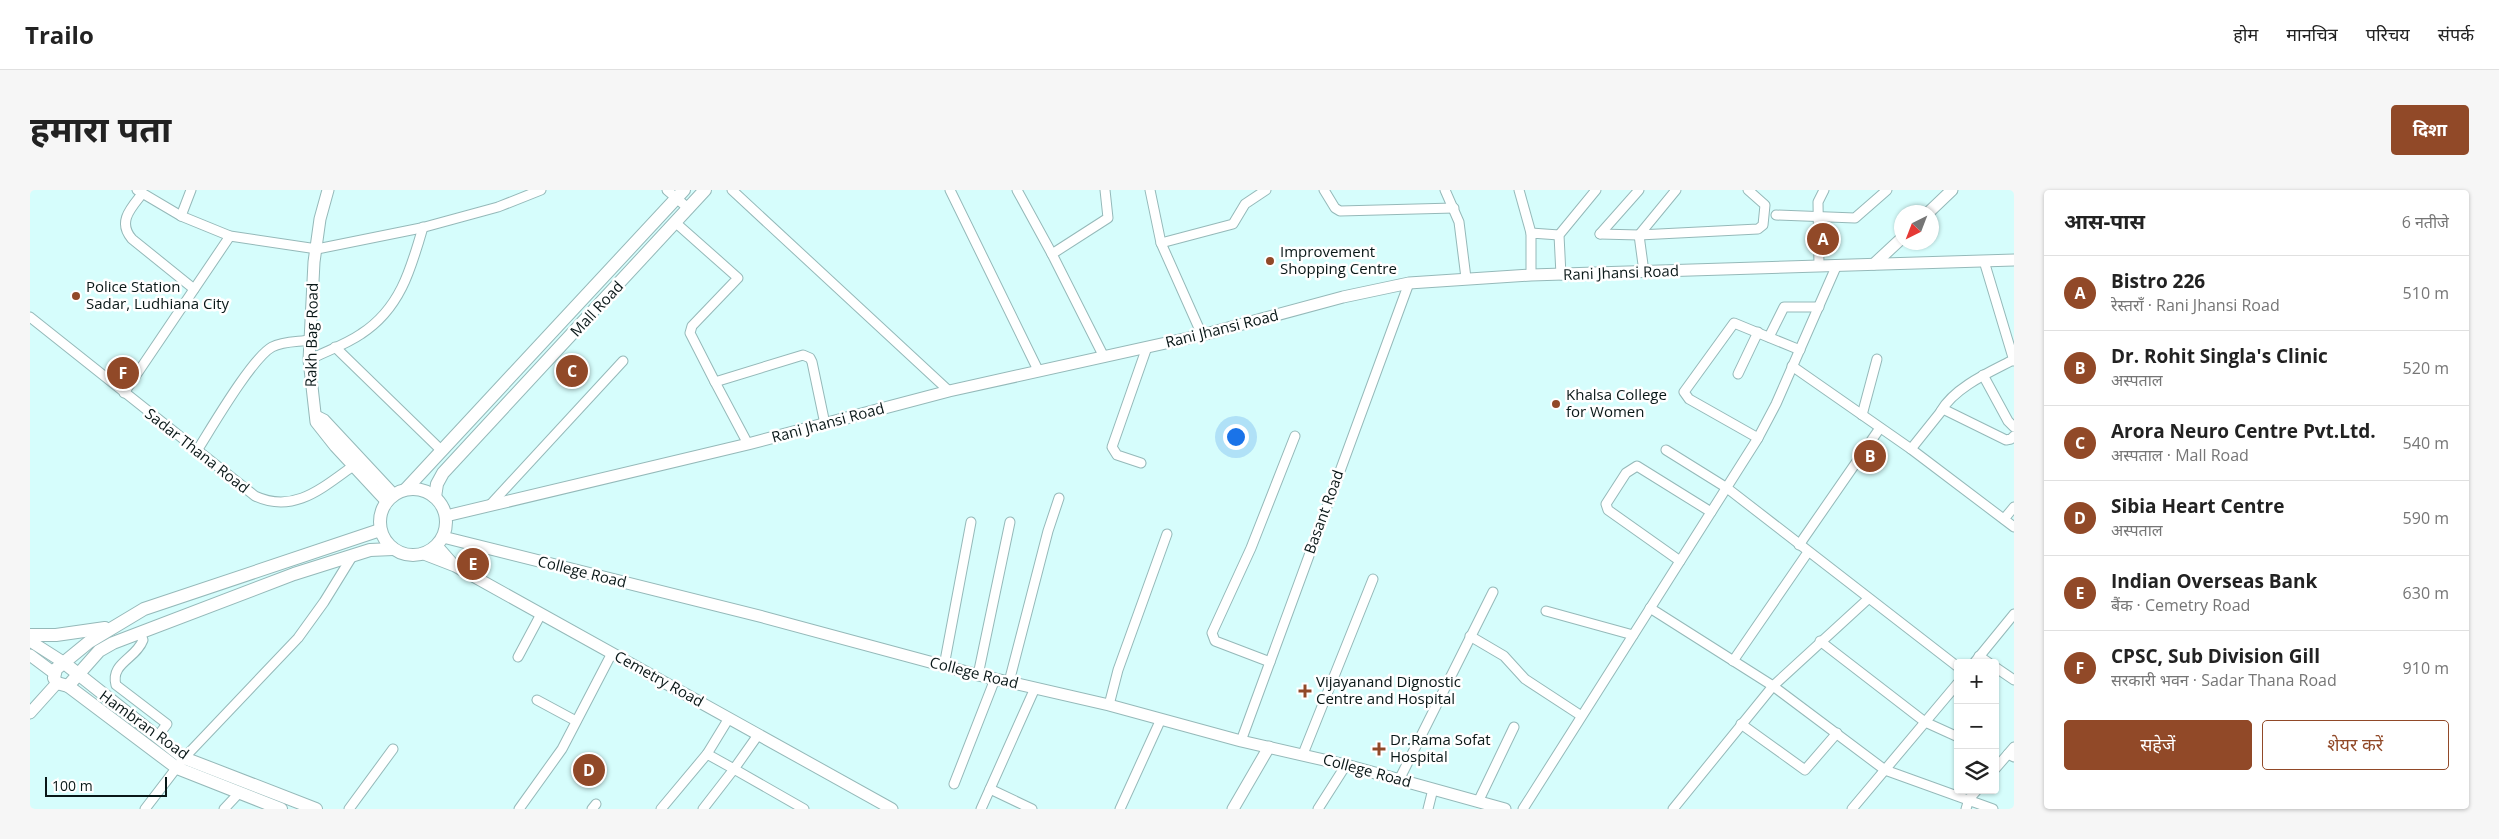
<!DOCTYPE html>
<html lang="hi">
<meta charset="utf-8">
<style>
:root{--surface:#fff;--page:#f6f6f6;--text:#222;--muted:#767676;--line:#e0e0e0;--accent:#914928}
body{margin:0;font-family:"Open Sans","Noto Sans Devanagari",sans-serif;background:var(--page);color:var(--text)}
.controls{position:absolute;right:15px;bottom:15px;display:grid;overflow:hidden;border-radius:5px;box-shadow:0 1px 4px #0004}
.controls button{width:45px;height:45px;display:grid;place-items:center;padding:0;border:0;border-bottom:1px solid var(--line);background:var(--surface);color:var(--text);font:25px sans-serif}
.compass{position:absolute;left:1864px;top:15px;width:45px;height:45px;border-radius:50%;background:var(--surface);box-shadow:0 1px 4px #0004;rotate:222deg}
.scale{position:absolute;left:15px;bottom:12px;width:122px;box-sizing:border-box;padding-left:5px;border:2px solid #091717;border-top:0;font-size:14px;line-height:18px;white-space:nowrap;color:#091717;-webkit-text-stroke:4px #fff;paint-order:stroke}
.you{position:absolute;left:1205px;top:246px;width:18px;height:18px;margin:-12px;border:4px solid #fff;border-radius:50%;background:#1a73e8;box-shadow:0 0 0 8px #1a73e833}
.badge{display:grid;place-items:center;width:32px;height:32px;border-radius:50%;background:var(--accent);color:#fff;font-size:16px;font-weight:700}
.pin{position:absolute;translate:-50% -50%;border:2px solid #fff;box-shadow:0 1px 5px #0006}
.list{margin:0;padding:0;list-style:none}
h2{display:flex;justify-content:space-between;align-items:center;height:65px;margin:0;padding:0 20px;font-size:21px}
h2 small{font-size:16px;font-weight:400;color:var(--muted)}
.list li{display:grid;grid-template-columns:32px 1fr auto;gap:15px;align-items:center;box-sizing:border-box;height:75px;padding:0 20px;border-top:1px solid var(--line)}
.list b{display:block;font-size:19px;white-space:nowrap}
.list p{margin:0;font-size:16px;white-space:nowrap;color:var(--muted)}
.list em{font-size:16px;font-style:normal;color:var(--muted)}
.actions{display:flex;gap:10px;padding:15px 20px}
.actions a{flex:1;padding:11px 0;border:1px solid var(--accent);border-radius:5px;text-align:center;font-size:18px;color:var(--accent)}
.actions .main{background:var(--accent);color:#fff}
.icon{flex:none;width:28px;height:28px;fill:none;stroke:currentColor;stroke-width:2;stroke-linecap:round;stroke-linejoin:round}
.map{position:relative;flex:none;width:1984px;height:619px;overflow:hidden;border-radius:5px}
header{display:flex;align-items:center;gap:30px;box-sizing:border-box;height:70px;padding:0 25px;background:var(--surface);border-bottom:1px solid var(--line)}
header strong{font-size:24px}
nav{display:flex;gap:28px;margin-inline-start:auto;font-size:18px}
.intro{display:flex;align-items:center;justify-content:space-between;box-sizing:border-box;height:120px;padding:0 30px}
h1{margin:0;font-size:35px}
.button{padding:12px 22px;border-radius:5px;background:var(--accent);color:#fff;font-size:18px;font-weight:700}
main{display:flex;gap:30px;padding:0 30px}
aside{flex:1;background:var(--surface);border-radius:5px;box-shadow:0 1px 4px #0004}
.map>svg:first-child{display:block}
</style>
<header>
<strong>Trailo</strong>
<nav><a>होम</a><a>मानचित्र</a><a>परिचय</a><a>संपर्क</a></nav>
</header>
<div class="intro"><h1>हमारा पता</h1><a class="button">दिशा</a></div>
<main>
<div class="map">
<svg width="1984" height="619" viewBox="0 0 1984 619">
<rect width="100%" height="100%" fill="#d6fdfc"/>
<g fill="none" stroke-linecap="round" stroke-linejoin="round">
<defs>
<g id="minor">
<polyline points="107,0 151,26 200,46 287,59 391,38 468,17 511,0"/>
<polyline points="637,0 659,19"/>
<polyline points="702,0 919,201"/>
<polyline points="920,0 1008,180"/>
<polyline points="987,0 1022,64"/>
<polyline points="1120,0 1131,53 1172,145"/>
<polyline points="1294,0 1305,18 1310,21 1424,18"/>
<polyline points="1415,0 1429,32 1436,88"/>
<polyline points="1489,0 1501,43"/>
<path d="M112,4c-11,14 -25,28 -10,45l62,50"/>
<polyline points="1746,25 1825,28 1857,0"/>
<polyline points="151,26 161,0"/>
<polyline points="646,33 708,88 662,136 660,143 685,192"/>
<polyline points="1570,44 1609,45 1728,39 1733,35 1735,15 1718,0"/>
<polyline points="1570,44 1609,0"/>
<polyline points="1131,53 1203,34 1215,14 1236,0"/>
<polyline points="1954,71 1984,171"/>
<polyline points="1789,76 1788,12 1794,0"/>
<polyline points="1614,82 1609,45 1646,0"/>
<polyline points="1501,85 1501,43 1529,45"/>
<polyline points="1531,85 1529,45 1566,0"/>
<path d="M0,127l225,179c39,18 67,-8 98,-30"/>
<polyline points="1739,147 1754,117 1789,117"/>
<polyline points="305,157 412,261"/>
<polyline points="1074,167 1022,64 1078,28 1075,0"/>
<path d="M279,170c17,-9 36,-15 52,-26 39,-25 50,-65 62,-107"/>
<polyline points="1762,176 1881,259 1984,337"/>
<polyline points="1708,184 1728,142"/>
<polyline points="1953,185 1978,231 1984,237"/>
<polyline points="94,203 200,46"/>
<path d="M1911,221c14,-24 49,-39 72,-51"/>
<polyline points="1832,225 1847,169"/>
<polyline points="1728,248 1659,209 1654,202 1704,133 1770,160"/>
<polyline points="718,254 685,192 773,165 780,168 782,172 795,234"/>
<path d="M168,259c14,-22 54,-91 74,-102 11,-6 26,-5 38,-7"/>
<polyline points="1881,259 1913,219 1976,250 1981,249 1984,246"/>
<polyline points="1636,260 1697,298 1928,477"/>
<polyline points="1111,273 1087,265 1082,257 1117,157"/>
<polyline points="461,314 593,171"/>
<polyline points="1974,329 1984,317"/>
<polyline points="1769,355 1850,238"/>
<polyline points="1650,371 1578,320 1576,314 1596,283 1607,276 1681,322"/>
<polyline points="1620,418 1743,496 1855,580 1963,619"/>
<polyline points="1516,421 1603,445"/>
<path d="M110,443l3,7c-7,19 -33,23 -27,45l51,39 -10,13"/>
<polyline points="1440,446 1474,466 1495,489 1550,525"/>
<polyline points="1790,451 1895,532 1928,547"/>
<polyline points="1949,466 1959,473"/>
<polyline points="488,467 511,424"/>
<polyline points="1703,471 1778,362"/>
<polyline points="1240,472 1185,451 1182,443 1221,358 1265,246"/>
<polyline points="1944,473 1984,424"/>
<polyline points="914,476 941,332"/>
<polyline points="1965,477 1984,490"/>
<polyline points="948,485 980,332"/>
<polyline points="979,492 1018,341 1029,308"/>
<polyline points="507,510 546,531"/>
<polyline points="1079,515 1088,480 1137,344"/>
<polyline points="1711,534 1775,580 1807,543"/>
<polyline points="1211,551 1379,93"/>
<polyline points="1984,557 1978,564 1984,567"/>
<polyline points="677,564 699,528"/>
<polyline points="1273,564 1343,389"/>
<polyline points="1965,579 1978,564"/>
<polyline points="1369,590 1463,402"/>
<polyline points="924,594 965,489"/>
<polyline points="960,599 1002,619"/>
<polyline points="1448,612 1484,537"/>
<polyline points="115,619 154,568 268,448 294,412 323,365"/>
<polyline points="194,619 209,603"/>
<polyline points="319,619 363,559"/>
<polyline points="489,619 532,559 582,463"/>
<polyline points="562,619 566,614"/>
<polyline points="631,619 677,564 704,579 728,545"/>
<polyline points="673,619 704,579 774,619"/>
<polyline points="951,619 1005,498"/>
<polyline points="1090,619 1131,529"/>
<polyline points="1288,619 1316,575"/>
<polyline points="1398,619 1403,599"/>
<polyline points="1493,619 1728,248 1746,214 1806,77"/>
<polyline points="1643,619 1743,496 1838,409"/>
<polyline points="1822,619 1928,493"/>
<polyline points="1936,619 1939,609 1947,600"/>
</g>
<g id="tertiary">
<polyline points="298,0 290,29 284,72 279,170 286,232 305,256 357,312"/>
<polyline points="1899,22 1922,0"/>
<polyline points="1844,74 1872,48"/>
<polyline points="286,226 294,230 364,305"/>
<polyline points="416,326 718,254 919,201 1172,145 1313,107 1379,93 1501,85 1984,70"/>
<polyline points="413,347 733,427 948,485 1079,515 1211,551 1316,575 1475,619"/>
<polyline points="407,356 422,373"/>
<polyline points="394,364 425,376 862,619"/>
<polyline points="0,451 33,472"/>
<polyline points="0,465 24,483"/>
<polyline points="0,523 27,493"/>
<polyline points="1203,619 1239,557"/>
</g>
<g id="secondary">
<circle cx="383" cy="332" r="33"/>
<polyline points="376,299 654,0"/>
<polyline points="405,307 407,294 413,283 675,0"/>
<polyline points="0,445 26,445 75,438"/>
<polyline points="33,472 154,568 286,619"/>
<polyline points="38,496 69,461 83,453 264,384 340,360 363,359"/>
<polyline points="251,619 147,578 38,496 27,493 24,488 26,479 59,452 114,419 350,340"/>
</g>
</defs>
<use href="#minor" stroke="#95b9b9" stroke-width="11"/>
<use href="#tertiary" stroke="#95b9b9" stroke-width="13"/>
<use href="#secondary" stroke="#95b9b9" stroke-width="14"/>
<use href="#minor" stroke="#fff" stroke-width="9"/>
<use href="#tertiary" stroke="#fff" stroke-width="11"/>
<use href="#secondary" stroke="#fff" stroke-width="12"/>
</g>
<g fill="#914928" stroke="#fff" stroke-width="2">
<circle cx="1240" cy="71" r="5"/>
<circle cx="46" cy="106" r="5"/>
<circle cx="1526" cy="214" r="5"/>
<path d="M1272.5 493.5h5v5h5v5h-5v5h-5v-5h-5v-5h5z"/>
<path d="M1346.5 551.5h5v5h5v5h-5v5h-5v-5h-5v-5h5z"/>
</g>
<g text-anchor="middle" stroke-width="5" stroke-linejoin="round" paint-order="stroke">
<g font-size="15" fill="#091717" stroke="#fff" text-anchor="start">
<text x="1250" y="67">Improvement<tspan x="1250" dy="17">Shopping Centre</tspan></text>
<text x="56" y="102">Police Station<tspan x="56" dy="17">Sadar, Ludhiana City</tspan></text>
<text x="1536" y="210">Khalsa College<tspan x="1536" dy="17">for Women</tspan></text>
<text x="1286" y="497">Vijayanand Dignostic<tspan x="1286" dy="17">Centre and Hospital</tspan></text>
<text x="1360" y="555">Dr.Rama Sofat<tspan x="1360" dy="17">Hospital</tspan></text>
</g>
<g font-size="15" fill="#091717" stroke="#fff">
<text transform="translate(1591 83) rotate(-2)" y="5">Rani Jhansi Road</text>
<text transform="translate(567 119) rotate(-47)" y="5">Mall Road</text>
<text transform="translate(1192 139) rotate(-14)" y="5">Rani Jhansi Road</text>
<text transform="translate(282 145) rotate(-89)" y="5">Rakh Bag Road</text>
<text transform="translate(798 233) rotate(-15)" y="5">Rani Jhansi Road</text>
<text transform="translate(167 261) rotate(38)" y="5">Sadar Thana Road</text>
<text transform="translate(1294 322) rotate(-70)" y="5">Basant Road</text>
<text transform="translate(552 382) rotate(14)" y="5">College Road</text>
<text transform="translate(944 483) rotate(14)" y="5">College Road</text>
<text transform="translate(629 489) rotate(29)" y="5">Cemetry Road</text>
<text transform="translate(114 535) rotate(36)" y="5">Hambran Road</text>
<text transform="translate(1337 581) rotate(15)" y="5">College Road</text>
</g>
</g>
</svg>
<div class="controls">
<button>+</button>
<button>−</button>
<button><svg class="icon" aria-label="layers" viewBox="0 0 24 24"><path d="M12 4l9 5-9 5-9-5zM3 14l9 5 9-5"/></svg></button>
</div>
<svg class="compass" viewBox="-18 -18 36 36"><path d="M0-13l5 13h-10z" fill="#e53935"/><path d="M0 13l5-13h-10z" fill="#767676"/></svg>
<div class="scale">100 m</div>
<div class="you"></div>
<div class="pin badge" style="left:1793px;top:49px">A</div>
<div class="pin badge" style="left:1840px;top:266px">B</div>
<div class="pin badge" style="left:542px;top:181px">C</div>
<div class="pin badge" style="left:559px;top:580px">D</div>
<div class="pin badge" style="left:443px;top:374px">E</div>
<div class="pin badge" style="left:93px;top:183px">F</div>
</div>
<aside>
<h2>आस-पास<small>6 नतीजे</small></h2>
<ul class="list">
<li><span class="badge">A</span><div><b>Bistro 226</b><p>रेस्तराँ · Rani Jhansi Road</p></div><em>510 m</em></li>
<li><span class="badge">B</span><div><b>Dr. Rohit Singla's Clinic</b><p>अस्पताल</p></div><em>520 m</em></li>
<li><span class="badge">C</span><div><b>Arora Neuro Centre Pvt.Ltd.</b><p>अस्पताल · Mall Road</p></div><em>540 m</em></li>
<li><span class="badge">D</span><div><b>Sibia Heart Centre</b><p>अस्पताल</p></div><em>590 m</em></li>
<li><span class="badge">E</span><div><b>Indian Overseas Bank</b><p>बैंक · Cemetry Road</p></div><em>630 m</em></li>
<li><span class="badge">F</span><div><b>CPSC, Sub Division Gill</b><p>सरकारी भवन · Sadar Thana Road</p></div><em>910 m</em></li>
</ul>
<div class="actions"><a class="main">सहेजें</a><a>शेयर करें</a></div>
</aside>
</main>
